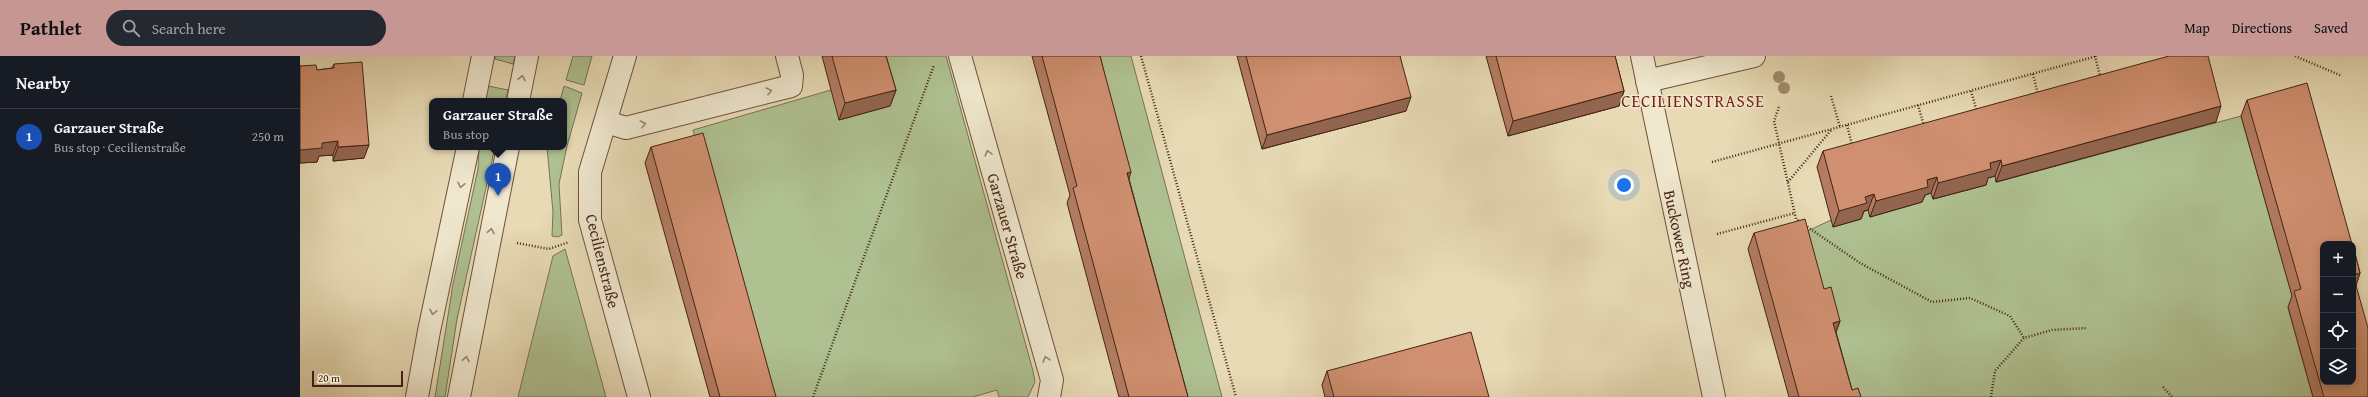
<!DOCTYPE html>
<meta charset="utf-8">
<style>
:root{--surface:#171b24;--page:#242831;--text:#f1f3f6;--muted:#9ea1a6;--line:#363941;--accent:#c59692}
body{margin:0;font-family:"Gentium Book Plus",serif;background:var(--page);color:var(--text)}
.controls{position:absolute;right:12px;bottom:12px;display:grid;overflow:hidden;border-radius:8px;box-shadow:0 2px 10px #0003}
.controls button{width:36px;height:36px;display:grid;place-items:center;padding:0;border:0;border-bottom:1px solid var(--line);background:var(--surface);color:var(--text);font:20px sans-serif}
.scale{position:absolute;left:12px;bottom:10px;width:91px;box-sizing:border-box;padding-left:4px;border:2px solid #452314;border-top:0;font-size:11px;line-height:14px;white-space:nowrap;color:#452314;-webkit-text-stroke:3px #efe7ce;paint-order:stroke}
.you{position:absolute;left:1324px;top:129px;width:14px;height:14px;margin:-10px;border:3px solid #fff;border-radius:50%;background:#1a73e8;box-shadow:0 0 0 6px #1a73e833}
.badge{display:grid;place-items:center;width:26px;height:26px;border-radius:50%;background:var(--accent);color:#fff;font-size:13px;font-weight:700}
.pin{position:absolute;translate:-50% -33px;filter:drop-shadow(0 1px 2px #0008)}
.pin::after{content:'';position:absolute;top:21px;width:14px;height:12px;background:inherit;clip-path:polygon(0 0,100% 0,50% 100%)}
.popup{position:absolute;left:129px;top:42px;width:138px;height:52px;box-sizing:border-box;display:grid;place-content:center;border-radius:8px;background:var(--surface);filter:drop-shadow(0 1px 3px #0005);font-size:13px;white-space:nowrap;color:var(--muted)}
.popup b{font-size:15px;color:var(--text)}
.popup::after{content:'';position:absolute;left:50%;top:100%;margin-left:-8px;border:8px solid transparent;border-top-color:var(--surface)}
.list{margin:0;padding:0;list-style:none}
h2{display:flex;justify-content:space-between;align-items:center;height:52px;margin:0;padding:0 16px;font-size:17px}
h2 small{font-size:13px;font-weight:400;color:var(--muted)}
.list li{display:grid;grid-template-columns:26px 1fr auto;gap:12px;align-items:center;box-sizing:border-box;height:56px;padding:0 16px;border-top:1px solid var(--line)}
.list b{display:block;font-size:15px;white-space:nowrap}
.list p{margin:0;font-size:13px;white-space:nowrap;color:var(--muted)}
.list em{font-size:13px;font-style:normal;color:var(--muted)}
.icon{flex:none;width:22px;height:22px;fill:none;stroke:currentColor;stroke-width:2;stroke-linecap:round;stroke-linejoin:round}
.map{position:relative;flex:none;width:2068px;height:341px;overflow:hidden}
header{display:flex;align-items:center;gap:24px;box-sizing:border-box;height:56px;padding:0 20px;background:var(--accent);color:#111}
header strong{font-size:19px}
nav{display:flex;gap:22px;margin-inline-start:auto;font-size:14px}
.search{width:280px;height:36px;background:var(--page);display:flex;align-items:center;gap:10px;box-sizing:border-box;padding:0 14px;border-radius:22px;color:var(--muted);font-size:15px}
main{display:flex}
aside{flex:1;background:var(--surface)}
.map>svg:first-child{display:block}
</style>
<header>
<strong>Pathlet</strong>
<div class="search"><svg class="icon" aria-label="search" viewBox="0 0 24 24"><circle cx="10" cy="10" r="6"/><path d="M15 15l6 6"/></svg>Search here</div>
<nav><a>Map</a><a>Directions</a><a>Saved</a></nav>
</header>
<main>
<aside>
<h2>Nearby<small></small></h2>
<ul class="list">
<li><span class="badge" style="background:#1a4fb4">1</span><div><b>Garzauer Straße</b><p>Bus stop · Cecilienstraße</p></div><em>250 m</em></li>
</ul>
</aside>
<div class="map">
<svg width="2068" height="341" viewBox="0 0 2068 341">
<rect width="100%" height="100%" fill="#e7dab4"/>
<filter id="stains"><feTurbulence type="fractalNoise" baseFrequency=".005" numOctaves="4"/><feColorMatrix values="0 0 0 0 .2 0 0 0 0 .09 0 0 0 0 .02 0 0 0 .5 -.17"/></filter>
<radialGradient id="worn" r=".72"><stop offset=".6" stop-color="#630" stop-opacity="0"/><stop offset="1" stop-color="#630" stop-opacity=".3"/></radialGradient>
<g fill="#afc191" stroke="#7a7252">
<polygon points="196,0 215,0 213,8 195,3"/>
<polygon points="273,0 292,0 284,29 266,24"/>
<polygon points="576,0 646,0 733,315 735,326 728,341 699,341 697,334 673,341 466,341 393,74 531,34"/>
<polygon points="790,0 831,0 922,341 878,341"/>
<polygon points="188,30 208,34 206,45 185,45"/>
<polygon points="264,30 282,37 267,90 259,128 262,179 258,181 252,180 253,156 247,91 264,91 264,45 260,45"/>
<polygon points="1941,60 1995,249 1988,252 2013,341 1543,341 1499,179 1531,164 1569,154 1570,161 1631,137 1633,143 1685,129 1684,123 1695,120 1697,126"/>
<polygon points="179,91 195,91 157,263 145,341 135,341 153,228 178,113"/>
<polygon points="265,193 306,341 218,341 253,200"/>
</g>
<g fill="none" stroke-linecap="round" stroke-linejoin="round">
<defs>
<g id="minor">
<polyline points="325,0 290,116 290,164 339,341"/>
<polyline points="660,0 752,324 749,341"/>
<polyline points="1342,0 1414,341"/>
<polyline points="1347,25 1454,0"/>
<polyline points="174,45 183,0"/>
<polyline points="218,45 227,0"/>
<polyline points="306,66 326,72 491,30 492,19 487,0"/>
<polyline points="117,341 129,275 168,91"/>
<polyline points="159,341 208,91"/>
</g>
</defs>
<use href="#minor" stroke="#6e513c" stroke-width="24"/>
<g stroke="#452314" stroke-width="2.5" stroke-dasharray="1 2" stroke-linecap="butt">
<polyline points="841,0 936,341"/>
<polyline points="1795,0 1800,20"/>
<polyline points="1995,0 2042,20"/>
<polyline points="1733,18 1738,39"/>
<polyline points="1671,35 1677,56"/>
<polyline points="1531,40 1540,71"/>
<polyline points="1618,49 1624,70"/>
<polyline points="1479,51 1474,65 1496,163 1560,207 1632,246 1670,242 1710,260 1724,282"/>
<polyline points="1547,69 1552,89"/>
<polyline points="1412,106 1797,0"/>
<polyline points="1488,126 1532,73"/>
<polyline points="1417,178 1495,157"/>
<polyline points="217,187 249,193 269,186"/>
<polyline points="1863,331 1872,341"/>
<polyline points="513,341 634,9"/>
<polyline points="1691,341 1695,315 1724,282 1752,274 1787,272"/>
</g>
<use href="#minor" stroke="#efe7ce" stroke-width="22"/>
</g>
<g fill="#9d8b6d">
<circle cx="1479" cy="21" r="6"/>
<circle cx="1484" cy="32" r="6"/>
</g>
<g fill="#b37c61" stroke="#452314">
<polygon points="522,0 586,0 596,34 590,50 539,64"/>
<polygon points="732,0 800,0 829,123 888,341 819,341 767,147 770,139"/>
<polygon points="937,0 1100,0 1106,55 962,93"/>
<polygon points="1186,0 1315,0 1324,35 1319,50 1208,80"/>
<polygon points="34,8 64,102 33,105 33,99 19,100 17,106 0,107 0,10 17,14 32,12"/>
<polygon points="1947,44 2053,190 2060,217 2056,229 2068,341 2013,341 1988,251 1992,240 1941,60"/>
<polygon points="1916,66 1696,126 1695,120 1688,122 1686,129 1633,143 1631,137 1625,139 1622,146 1570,161 1568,154 1564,155 1561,163 1533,171 1517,111 1523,95"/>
<polygon points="351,91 476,341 410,341 345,107"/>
<polygon points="1454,177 1524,233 1540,265 1536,276 1552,334 1561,341 1489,341 1448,193"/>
<polygon points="1027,315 1189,341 1025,341 1022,329"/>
</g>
<g fill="#92654f" stroke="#452314">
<polygon points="596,34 590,50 539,64 545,47"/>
<polygon points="1324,35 1319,50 1208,80 1213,65"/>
<polygon points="1111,41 1106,55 962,93 967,79"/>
<polygon points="1921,50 1916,66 1696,126 1702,110"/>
<polygon points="38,85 33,99 19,100 17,106 0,107 0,94 22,87"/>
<polygon points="69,89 64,102 33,105 38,91"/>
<polygon points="1701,104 1695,120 1688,122 1686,129 1633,143 1638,127 1690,107"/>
<polygon points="831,116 826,132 827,117"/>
<polygon points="1637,121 1631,137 1625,139 1622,146 1570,161 1576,145 1627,124"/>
<polygon points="1574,138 1568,154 1564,155 1561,163 1533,171 1539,155 1565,141"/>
<polygon points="2060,217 2055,233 2053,219"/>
<polygon points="1540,265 1534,281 1533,267"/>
</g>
<g fill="#d09071" stroke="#452314">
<polygon points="532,0 586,0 596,34 545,47"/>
<polygon points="742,0 800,0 831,116 827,117 888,341 829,341 773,132 777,130"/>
<polygon points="946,0 1100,0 1111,41 967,79"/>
<polygon points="1196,0 1315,0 1324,35 1213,65"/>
<polygon points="1869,0 1908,0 1921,50 1702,110 1701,104 1690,107 1691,113 1638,127 1637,121 1627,124 1628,131 1576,145 1574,138 1565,141 1567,147 1539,155 1523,95"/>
<polygon points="62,6 69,89 38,91 38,85 22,87 22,92 0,94 0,10 16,9 17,14 34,12 34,8"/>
<polygon points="2007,27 2052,188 2023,188 2023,326 2053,326 2053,190 2060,217 2053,219 2068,272 2068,341 2024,341 1994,235 2001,233 1947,44"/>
<polygon points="403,77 476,341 420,341 351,91"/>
<polygon points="1505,163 1524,233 1531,231 1540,265 1533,267 1552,334 1558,332 1561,341 1499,341 1454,177"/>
<polygon points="1171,276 1189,341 1034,341 1027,315"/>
</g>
<defs><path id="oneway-chevron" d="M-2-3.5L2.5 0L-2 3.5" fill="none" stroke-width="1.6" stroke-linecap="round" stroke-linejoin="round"/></defs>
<g stroke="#9a8571">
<use href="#oneway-chevron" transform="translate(222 22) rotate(-78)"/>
<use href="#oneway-chevron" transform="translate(469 35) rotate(-14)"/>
<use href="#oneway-chevron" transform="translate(343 68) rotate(-14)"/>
<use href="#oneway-chevron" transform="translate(688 97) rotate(-106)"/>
<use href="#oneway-chevron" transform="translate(161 129) rotate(103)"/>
<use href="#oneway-chevron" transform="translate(191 175) rotate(-79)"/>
<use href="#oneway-chevron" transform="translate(133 256) rotate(102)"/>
<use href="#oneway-chevron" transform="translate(166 303) rotate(-79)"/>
<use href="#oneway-chevron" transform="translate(746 303) rotate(-106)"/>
</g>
<g text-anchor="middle" stroke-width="3" stroke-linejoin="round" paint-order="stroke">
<g font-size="16" fill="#452314" stroke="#efe7ce">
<text transform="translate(708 170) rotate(74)" y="6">Garzauer Straße</text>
<text transform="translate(1380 183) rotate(78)" y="6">Buckower Ring</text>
<text transform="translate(303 205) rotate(76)" y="6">Cecilienstraße</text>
</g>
<g font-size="17" letter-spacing="1" fill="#7a1f14" stroke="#efe7ce">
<text x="1393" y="51">CECILIENSTRASSE</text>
</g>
</g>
<rect width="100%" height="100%" filter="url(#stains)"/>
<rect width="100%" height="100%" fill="url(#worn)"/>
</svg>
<div class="controls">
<button>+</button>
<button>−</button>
<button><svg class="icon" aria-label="locate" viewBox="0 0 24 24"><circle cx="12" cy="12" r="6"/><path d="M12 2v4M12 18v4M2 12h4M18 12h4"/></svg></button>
<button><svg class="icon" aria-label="layers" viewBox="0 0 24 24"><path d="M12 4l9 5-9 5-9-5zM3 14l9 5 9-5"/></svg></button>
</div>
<div class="scale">20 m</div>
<div class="you"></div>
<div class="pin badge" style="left:198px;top:140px;background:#1a4fb4">1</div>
<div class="popup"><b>Garzauer Straße</b>Bus stop</div>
</div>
</main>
